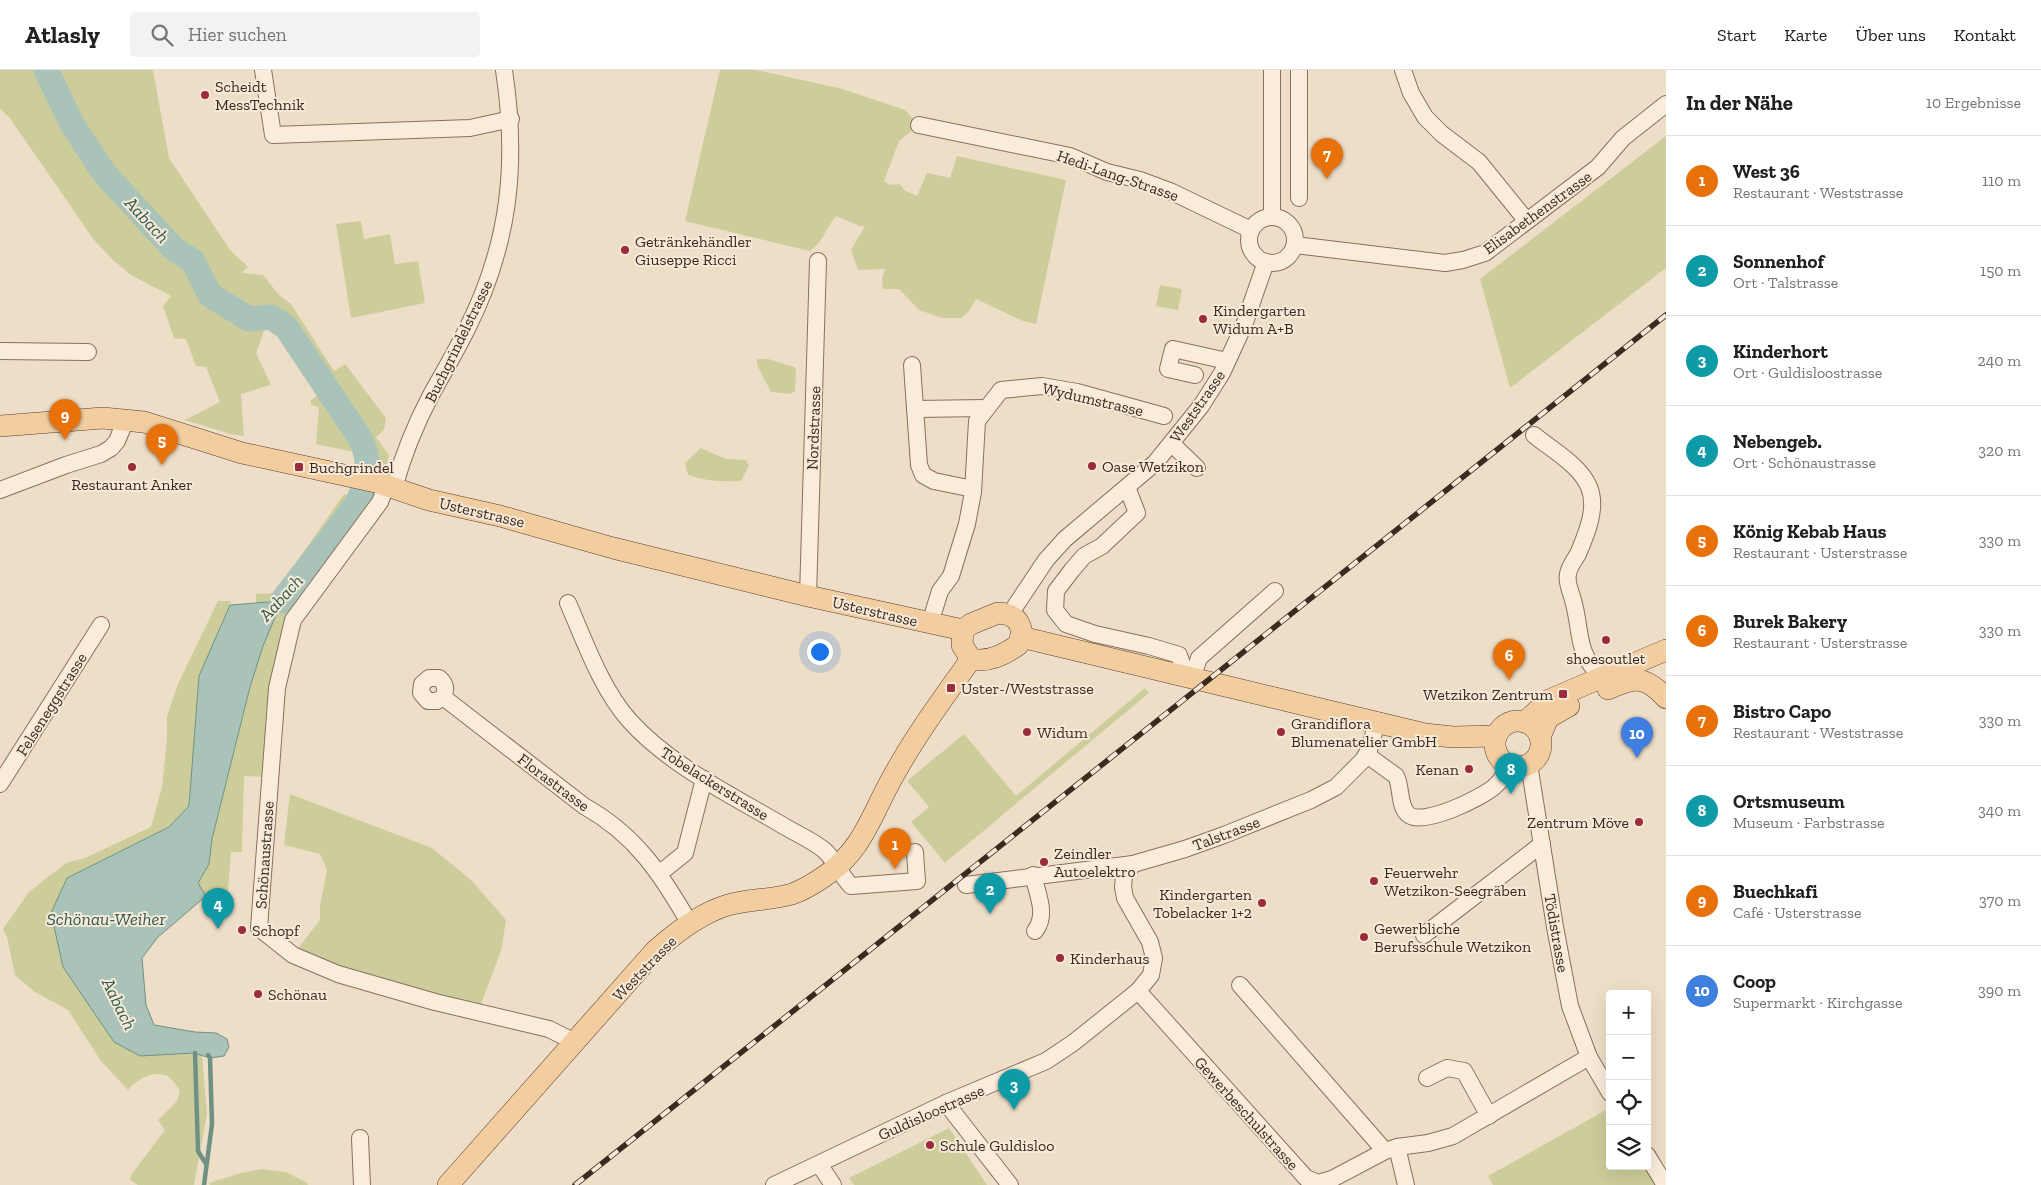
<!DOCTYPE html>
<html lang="de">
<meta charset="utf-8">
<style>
:root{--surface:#fff;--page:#f2f2f2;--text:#202124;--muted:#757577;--line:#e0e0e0;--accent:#111827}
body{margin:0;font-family:"Zilla Slab",serif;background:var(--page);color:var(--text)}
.controls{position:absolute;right:15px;bottom:15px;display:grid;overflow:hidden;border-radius:5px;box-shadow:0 5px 20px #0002}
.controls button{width:45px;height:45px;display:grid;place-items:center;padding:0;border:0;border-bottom:1px solid var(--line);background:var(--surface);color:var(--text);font:25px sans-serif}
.you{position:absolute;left:819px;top:581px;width:18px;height:18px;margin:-12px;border:4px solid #fff;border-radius:50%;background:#1a73e8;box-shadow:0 0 0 8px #1a73e833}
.badge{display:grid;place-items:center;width:32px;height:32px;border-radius:50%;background:var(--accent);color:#fff;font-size:16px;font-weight:700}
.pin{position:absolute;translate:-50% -41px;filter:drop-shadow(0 1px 2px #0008)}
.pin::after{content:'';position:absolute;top:26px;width:18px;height:15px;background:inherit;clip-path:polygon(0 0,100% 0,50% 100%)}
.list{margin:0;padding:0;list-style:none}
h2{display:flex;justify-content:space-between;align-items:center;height:65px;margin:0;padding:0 20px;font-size:21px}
h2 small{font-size:16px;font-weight:400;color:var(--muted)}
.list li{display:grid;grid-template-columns:32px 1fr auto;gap:15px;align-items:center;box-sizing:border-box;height:90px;padding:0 20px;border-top:1px solid var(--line)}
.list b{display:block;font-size:19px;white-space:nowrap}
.list p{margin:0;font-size:16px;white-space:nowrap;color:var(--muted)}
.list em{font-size:16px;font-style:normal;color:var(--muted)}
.icon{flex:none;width:28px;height:28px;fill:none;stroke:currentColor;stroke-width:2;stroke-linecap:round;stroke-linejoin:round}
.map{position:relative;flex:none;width:1666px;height:1115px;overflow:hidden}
header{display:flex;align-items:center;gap:30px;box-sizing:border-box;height:70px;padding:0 25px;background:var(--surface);border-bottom:1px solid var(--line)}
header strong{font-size:24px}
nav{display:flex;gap:28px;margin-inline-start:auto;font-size:18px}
.search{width:350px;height:45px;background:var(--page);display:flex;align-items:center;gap:12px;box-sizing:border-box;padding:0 18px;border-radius:5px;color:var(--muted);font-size:19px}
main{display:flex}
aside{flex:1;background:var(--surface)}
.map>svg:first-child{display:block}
</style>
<header>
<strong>Atlasly</strong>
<div class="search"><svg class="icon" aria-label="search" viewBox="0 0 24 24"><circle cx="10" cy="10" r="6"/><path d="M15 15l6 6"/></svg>Hier suchen</div>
<nav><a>Start</a><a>Karte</a><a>Über uns</a><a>Kontakt</a></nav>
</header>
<main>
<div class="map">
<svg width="1666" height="1115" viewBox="0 0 1666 1115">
<rect width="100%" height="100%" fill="#efdec7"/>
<g fill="#cdcd9b">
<polygon points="0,0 153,0 169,88 230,180 248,197 242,203 263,205 279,225 291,234 334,301 345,294 386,348 384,360 376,367 389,385 387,394 383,395 355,387 354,382 316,374 319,337 311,335 311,330 321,323 275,254 264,261 256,283 271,315 241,324 244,366 230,364 185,350 220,332 206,297 196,296 186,269 174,268 163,236 171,226 131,205 113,190 94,170 9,47 0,39"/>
<path d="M720,0h36l83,18 66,22 14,15 -20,16 -15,40 6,4 10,-1 4,6 13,6 10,-23 23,5 7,-22 109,24 -30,144 -13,-3 -47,-22 -7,12 -8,7h-19l-23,-8 -20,-21h-16l-1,-10 3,-10 -27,1 -7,-20 14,-24h-5l-24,-10c-12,15 -11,23 -26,35l-125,-30z"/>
<polygon points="1666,66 1666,198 1510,318 1480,209"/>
<polygon points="361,151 364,169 390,164 395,194 418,191 425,233 351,248 336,154"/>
<polygon points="1160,215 1182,219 1178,240 1156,236"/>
<polygon points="757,289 768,289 794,297 796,300 795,321 791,324 771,322 757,295"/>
<path d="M701,378l25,11 20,1 3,6 -8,15c-17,1 -37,0 -53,-6l-3,-12z"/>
<polygon points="344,424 380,432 293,550 270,707 244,706 242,782 231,782 226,846 205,846 206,826 198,813 209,794 212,769 250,617 263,576 282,531 256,533 256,524 275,523"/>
<path d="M218,531h13l-32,75 -10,130 -20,21 -102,51 -16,35 126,140 25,2 5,59 -13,71h-56l-8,-5 1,-5 34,-45 -7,-10 19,-19 3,-11c-3,-3 -7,-10 -11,-13 -15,-8 -31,2 -41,13l-27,-29 -33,-51 -33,-18 -20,-17 -8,-38 -4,-8 26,-37 37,-29 19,-5 66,-31 11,-40 5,-49v-22l11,-32z"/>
<polygon points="1145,618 1149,623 945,793 911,752 929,737 907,711 964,664 1016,726"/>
<polygon points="290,724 432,778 472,811 506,850 501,881 478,942 293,885 320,850 320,836 327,800 320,784 284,775"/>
<polygon points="1606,1040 1610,1045 1610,1096 1645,1096 1658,1115 1493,1115 1488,1106"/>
<polygon points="949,1058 987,1115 854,1115 849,1108"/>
<polygon points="261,1099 286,1102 307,1113 308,1115 210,1115 209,1113 241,1103"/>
</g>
<polygon fill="#a9c3b8" stroke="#6f9184" points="282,531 263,576 250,617 212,769 209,794 198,813 206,826 158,867 142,888 146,935 154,955 195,962 216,963 227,969 229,977 224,986 210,988 194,983 140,986 114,972 63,897 51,843 67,808 169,757 189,736 199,606 230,535"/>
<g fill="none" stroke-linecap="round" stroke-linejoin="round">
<g stroke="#6f9184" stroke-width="4.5">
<polyline points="195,983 198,1081 206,1094"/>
<polyline points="204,1115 212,1054 210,988 208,985"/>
</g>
<path stroke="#a9c3b8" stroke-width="25" d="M46,0l26,54 32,49 70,76 19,12 17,34 39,24 22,-2 15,10 74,111c12,24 8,44 -4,67l-74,96"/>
<defs>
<g id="minor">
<polyline points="263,0 273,65 470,58 511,49"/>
<polyline points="1272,0 1272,147"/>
<polyline points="1299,0 1299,128"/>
<polyline points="1403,0 1411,23 1425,47 1442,64 1479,92 1526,150"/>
<polyline points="919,55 1070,86 1107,102 1140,110 1172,122 1251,160"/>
<circle cx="1272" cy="170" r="23"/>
<polyline points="1295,175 1445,193 1463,190 1485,183 1598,97 1623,68 1666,34"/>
<polyline points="0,281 88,282"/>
<polyline points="912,295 919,395 923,405 934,411 973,419"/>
<polyline points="1195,305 1168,299 1173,279 1227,291"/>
<polyline points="915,339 986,338"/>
<path d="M1534,365c18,15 46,30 55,52 9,21 -3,48 -11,67 -4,7 -9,13 -10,20 -2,9 3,18 5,26 9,31 2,53 29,77"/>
<polyline points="1172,374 1197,398"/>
<polyline points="386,416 380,432 293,550 277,618 259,858 293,885 338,904 435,932 549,959 575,972"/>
<polyline points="1127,417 1137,443 1102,476 1084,486 1072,500 1056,521 1055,540 1066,554 1095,564 1149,576 1179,585 1186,606"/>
<path d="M394,418c9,-33 22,-65 38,-95 12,-21 24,-42 35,-64 43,-86 51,-165 37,-259"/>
<polyline points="0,420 66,395 101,384 111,378 117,371 126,349"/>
<polyline points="808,526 818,191"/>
<path d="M568,533c17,39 33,85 61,117 40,45 102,75 153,105 13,8 30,15 42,25 10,8 17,26 27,36l66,-5 -2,-29"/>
<polyline points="1010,544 1046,490 1065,469 1155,393 1201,336 1222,303 1244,255 1266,192"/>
<polyline points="930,553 940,521 951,506 967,454 973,422 977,351 1001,320 1042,316 1077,322 1164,346"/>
<polyline points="1192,608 1199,588 1275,521"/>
<path d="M443,627l-6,4h-9l-7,-8 1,-9 7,-6h10c6,5 8,11 4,19l141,109c52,29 77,68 106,118"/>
<path d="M1367,685l29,21c6,11 2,31 13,39 15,11 72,-17 85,-28 7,-6 12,-13 15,-22"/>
<polyline points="1529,694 1555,857 1570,936 1589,987 1610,1023"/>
<polyline points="0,714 101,555"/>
<polyline points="660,803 685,783 704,709"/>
<path d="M1033,805c4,18 15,40 2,56"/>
<polyline points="966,815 1133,794 1185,779 1224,765 1311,730 1336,717 1363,690 1369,680 1377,652"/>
<polyline points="1424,865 1542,774"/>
<polyline points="1240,915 1385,1081"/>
<polyline points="1138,921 1306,1108 1318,1113 1332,1109 1385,1081 1397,1077 1428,1073 1453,1066 1589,987"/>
<polyline points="1427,1008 1447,998 1464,1001 1489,1046"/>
<polyline points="946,1033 1010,1115"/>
<polyline points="360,1068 362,1115"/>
<polyline points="1397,1077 1406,1115"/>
<polyline points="1647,1085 1665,1115"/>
<polyline points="819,1094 833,1115"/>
<polyline points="774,1115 946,1033 1046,991 1073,973 1138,921 1151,905 1154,888 1150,872 1125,828 1123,817 1124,806 1133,794"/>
</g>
<g id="major">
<polyline points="0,356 103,348 144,352 242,383 376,412 429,430 500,446 613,478 808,526 963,560"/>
<path d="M998,543c20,1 28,14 20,32 -14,10 -30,18 -47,14l-9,-14 1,-15 8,-6z"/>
<polyline points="1021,567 1425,664 1453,667 1496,666"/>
<path d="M1608,619c26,-12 37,-14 58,9"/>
<circle cx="1518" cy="674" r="23"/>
<polyline points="1525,652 1549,630 1666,580"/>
<polyline points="1540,667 1548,648 1569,636"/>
<path d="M448,1115l207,-234c20,-18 46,-38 73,-46 21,-6 44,-5 64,-11 11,-4 21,-10 30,-16 42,-27 50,-66 73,-105 22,-40 50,-77 76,-114"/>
</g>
</defs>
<use href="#minor" stroke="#8b6f5c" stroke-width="18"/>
<use href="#major" stroke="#593e30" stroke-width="22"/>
<use href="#minor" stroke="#f9ecdb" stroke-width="16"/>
<use href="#major" stroke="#f1cda0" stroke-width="21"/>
<defs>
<polyline id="rail" points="575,1115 1666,245"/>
</defs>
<use href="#rail" stroke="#3b2a20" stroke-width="5.5"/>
<use href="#rail" stroke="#f6e9d7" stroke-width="4" stroke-dasharray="11" stroke-linecap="butt"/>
</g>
<g fill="#9a2c3b" stroke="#f6e9d7" stroke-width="2">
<circle cx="205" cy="25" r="5"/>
<circle cx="625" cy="180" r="5"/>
<circle cx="1203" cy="249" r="5"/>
<circle cx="1092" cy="396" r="5"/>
<circle cx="132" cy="397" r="5"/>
<rect x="294" y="392" width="10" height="10" rx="2.5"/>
<circle cx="1606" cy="570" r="5"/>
<rect x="946" y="613" width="10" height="10" rx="2.5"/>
<rect x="1558" y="619" width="10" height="10" rx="2.5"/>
<circle cx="1027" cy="662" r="5"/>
<circle cx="1281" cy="662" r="5"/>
<circle cx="1469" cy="699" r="5"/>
<circle cx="1639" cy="752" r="5"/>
<circle cx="1044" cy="792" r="5"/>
<circle cx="1374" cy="811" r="5"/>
<circle cx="1262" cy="833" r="5"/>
<circle cx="242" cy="860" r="5"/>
<circle cx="1364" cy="867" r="5"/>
<circle cx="1060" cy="888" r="5"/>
<circle cx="258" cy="924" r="5"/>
<circle cx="930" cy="1075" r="5"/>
</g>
<g text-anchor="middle" stroke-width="4" stroke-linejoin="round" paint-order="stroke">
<g font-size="16" fill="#3b2a20" stroke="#f6e9d7" text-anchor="start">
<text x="215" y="22">Scheidt<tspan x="215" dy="18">MessTechnik</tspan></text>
<text x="635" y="177">Getränkehändler<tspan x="635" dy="18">Giuseppe Ricci</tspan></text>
<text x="1213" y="246">Kindergarten<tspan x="1213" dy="18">Widum A+B</tspan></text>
<text x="1102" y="402">Oase Wetzikon</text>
<text x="309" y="403">Buchgrindel</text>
<text x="132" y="420" text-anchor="middle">Restaurant Anker</text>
<text x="1606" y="594" text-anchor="middle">shoesoutlet</text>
<text x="961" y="624">Uster-/Weststrasse</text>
<text x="1553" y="630" text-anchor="end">Wetzikon Zentrum</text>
<text x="1291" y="659">Grandiflora<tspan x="1291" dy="18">Blumenatelier GmbH</tspan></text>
<text x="1037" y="668">Widum</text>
<text x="1459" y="705" text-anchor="end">Kenan</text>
<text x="1629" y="758" text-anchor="end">Zentrum Möve</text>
<text x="1054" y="789">Zeindler<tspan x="1054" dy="18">Autoelektro</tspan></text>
<text x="1384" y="808">Feuerwehr<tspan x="1384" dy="18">Wetzikon-Seegräben</tspan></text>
<text x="1252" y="830" text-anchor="end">Kindergarten<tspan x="1252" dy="18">Tobelacker 1+2</tspan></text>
<text x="1374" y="864">Gewerbliche<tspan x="1374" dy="18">Berufsschule Wetzikon</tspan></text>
<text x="252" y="866">Schopf</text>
<text x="1070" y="894">Kinderhaus</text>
<text x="268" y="930">Schönau</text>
<text x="940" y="1081">Schule Guldisloo</text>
</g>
<g font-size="16" fill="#3b2a20" stroke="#f6e9d7">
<text transform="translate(1118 105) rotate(19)" y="6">Hedi-Lang-Strasse</text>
<text transform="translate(1537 142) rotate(-36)" y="6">Elisabethenstrasse</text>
<text transform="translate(458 271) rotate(-64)" y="6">Buchgrindelstrasse</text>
<text transform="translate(1093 329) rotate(13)" y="6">Wydumstrasse</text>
<text transform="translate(1197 336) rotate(-55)" y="6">Weststrasse</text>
<text transform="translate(813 358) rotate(-88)" y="6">Nordstrasse</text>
<text transform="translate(482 442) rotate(13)" y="6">Usterstrasse</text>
<text transform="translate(875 541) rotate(13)" y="6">Usterstrasse</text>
<text transform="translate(51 634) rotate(-58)" y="6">Felseneggstrasse</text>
<text transform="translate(554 712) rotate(37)" y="6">Florastrasse</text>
<text transform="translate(715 713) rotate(32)" y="6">Tobelackerstrasse</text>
<text transform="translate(1226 763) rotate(-21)" y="6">Talstrasse</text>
<text transform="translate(264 785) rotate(-86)" y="6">Schönaustrasse</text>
<text transform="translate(1557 863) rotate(80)" y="6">Tödistrasse</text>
<text transform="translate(644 898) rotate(-46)" y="6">Weststrasse</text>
<text transform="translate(931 1042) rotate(-24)" y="6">Guldisloostrasse</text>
<text transform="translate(1247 1043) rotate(48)" y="6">Gewerbeschulstrasse</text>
</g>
<g font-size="18" font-style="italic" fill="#2f5b52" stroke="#f6e9d7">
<text transform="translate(147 150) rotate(47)" y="6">Aabach</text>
<text transform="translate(281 528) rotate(-48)" y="6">Aabach</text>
<text x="106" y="855">Schönau-Weiher</text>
<text transform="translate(119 934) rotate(64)" y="6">Aabach</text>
</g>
</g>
</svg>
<div class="controls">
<button>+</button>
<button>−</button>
<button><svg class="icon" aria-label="locate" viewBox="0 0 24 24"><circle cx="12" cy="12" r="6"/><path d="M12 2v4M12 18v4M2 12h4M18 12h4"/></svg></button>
<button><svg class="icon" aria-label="layers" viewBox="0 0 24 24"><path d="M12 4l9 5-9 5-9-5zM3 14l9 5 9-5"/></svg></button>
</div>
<div class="you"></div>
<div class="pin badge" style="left:895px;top:799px;background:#e8710a">1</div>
<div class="pin badge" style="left:990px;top:844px;background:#0f9aa8">2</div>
<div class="pin badge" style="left:1014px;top:1040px;background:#0f9aa8">3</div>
<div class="pin badge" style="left:218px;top:859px;background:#0f9aa8">4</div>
<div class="pin badge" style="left:162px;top:395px;background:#e8710a">5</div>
<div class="pin badge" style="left:1509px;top:610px;background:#e8710a">6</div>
<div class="pin badge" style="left:1327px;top:109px;background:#e8710a">7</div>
<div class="pin badge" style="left:1511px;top:724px;background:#0f9aa8">8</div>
<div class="pin badge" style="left:65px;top:370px;background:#e8710a">9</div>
<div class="pin badge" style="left:1637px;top:688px;background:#3f7fe0">10</div>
</div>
<aside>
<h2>In der Nähe<small>10 Ergebnisse</small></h2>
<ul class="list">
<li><span class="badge" style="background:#e8710a">1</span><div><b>West 36</b><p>Restaurant · Weststrasse</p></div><em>110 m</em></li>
<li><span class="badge" style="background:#0f9aa8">2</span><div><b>Sonnenhof</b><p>Ort · Talstrasse</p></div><em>150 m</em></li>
<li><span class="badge" style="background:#0f9aa8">3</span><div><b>Kinderhort</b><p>Ort · Guldisloostrasse</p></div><em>240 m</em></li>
<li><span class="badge" style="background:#0f9aa8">4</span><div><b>Nebengeb.</b><p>Ort · Schönaustrasse</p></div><em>320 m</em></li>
<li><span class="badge" style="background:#e8710a">5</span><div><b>König Kebab Haus</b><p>Restaurant · Usterstrasse</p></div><em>330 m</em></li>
<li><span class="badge" style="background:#e8710a">6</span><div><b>Burek Bakery</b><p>Restaurant · Usterstrasse</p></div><em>330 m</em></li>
<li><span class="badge" style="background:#e8710a">7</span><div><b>Bistro Capo</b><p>Restaurant · Weststrasse</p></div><em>330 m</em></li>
<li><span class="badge" style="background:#0f9aa8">8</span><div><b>Ortsmuseum</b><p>Museum · Farbstrasse</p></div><em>340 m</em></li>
<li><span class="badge" style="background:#e8710a">9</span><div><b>Buechkafi</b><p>Café · Usterstrasse</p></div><em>370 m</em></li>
<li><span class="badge" style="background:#3f7fe0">10</span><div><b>Coop</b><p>Supermarkt · Kirchgasse</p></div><em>390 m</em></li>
</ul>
</aside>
</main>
